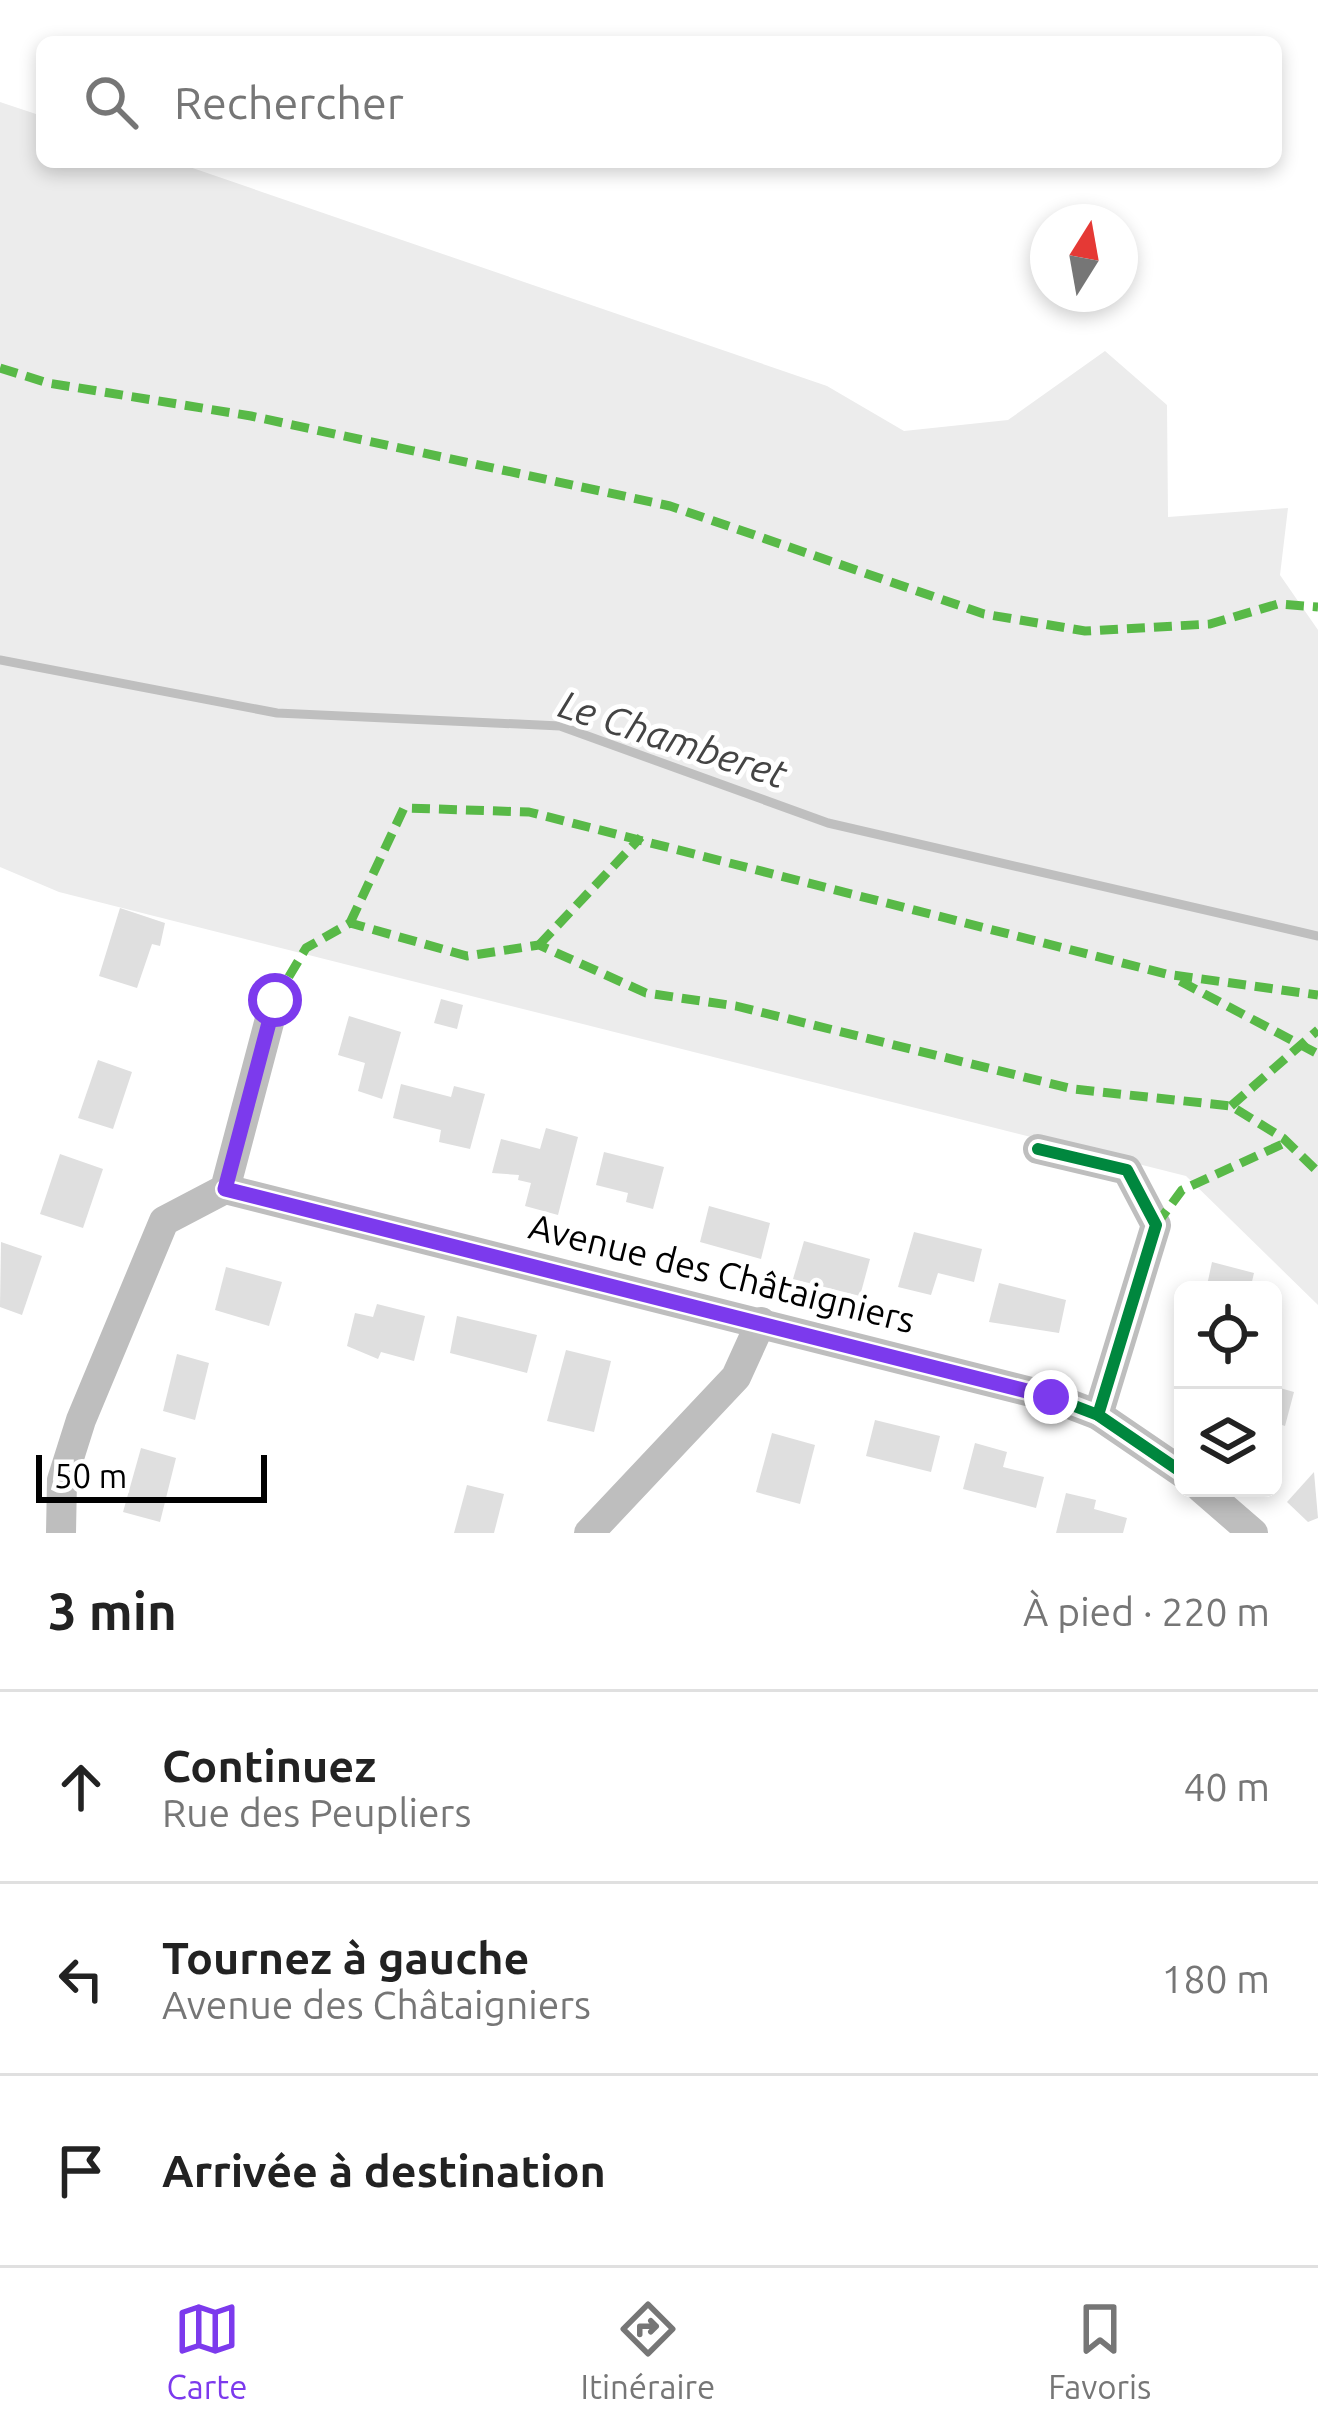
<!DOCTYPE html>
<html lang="fr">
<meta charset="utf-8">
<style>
:root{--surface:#fff;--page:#f6f6f6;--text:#222;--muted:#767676;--line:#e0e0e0;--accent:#7c3aed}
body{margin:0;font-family:Ubuntu,sans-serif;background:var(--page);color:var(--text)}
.controls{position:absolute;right:36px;bottom:36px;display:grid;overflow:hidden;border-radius:18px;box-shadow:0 6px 18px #0003}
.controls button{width:108px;height:108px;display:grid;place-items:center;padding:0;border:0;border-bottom:3px solid var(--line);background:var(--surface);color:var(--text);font:60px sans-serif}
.compass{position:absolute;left:1030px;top:204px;width:108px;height:108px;border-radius:50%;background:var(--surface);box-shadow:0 6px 18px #0003;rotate:11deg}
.scale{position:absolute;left:36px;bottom:30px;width:231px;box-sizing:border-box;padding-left:12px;border:6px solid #000;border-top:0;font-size:33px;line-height:42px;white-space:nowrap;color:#000;-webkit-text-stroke:9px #fff;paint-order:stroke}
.stop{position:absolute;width:36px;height:36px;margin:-27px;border:9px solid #7c3aed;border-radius:50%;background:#fff}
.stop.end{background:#7c3aed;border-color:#fff;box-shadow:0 3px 12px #0008}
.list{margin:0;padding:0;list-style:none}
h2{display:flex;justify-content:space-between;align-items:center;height:156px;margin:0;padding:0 48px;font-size:51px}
h2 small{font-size:39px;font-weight:400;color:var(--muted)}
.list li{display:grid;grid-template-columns:78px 1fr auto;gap:36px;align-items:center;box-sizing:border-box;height:192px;padding:0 48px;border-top:3px solid var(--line)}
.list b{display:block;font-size:45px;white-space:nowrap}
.list p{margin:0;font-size:39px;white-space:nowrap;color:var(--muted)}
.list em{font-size:39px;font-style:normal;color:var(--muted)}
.icon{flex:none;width:66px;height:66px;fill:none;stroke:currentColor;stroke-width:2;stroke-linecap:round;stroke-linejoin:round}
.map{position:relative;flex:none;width:1318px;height:1533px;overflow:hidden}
.search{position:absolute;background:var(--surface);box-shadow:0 6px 18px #0003;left:36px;right:36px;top:36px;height:132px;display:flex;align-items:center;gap:30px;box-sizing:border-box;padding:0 42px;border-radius:18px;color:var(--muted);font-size:45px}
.sheet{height:732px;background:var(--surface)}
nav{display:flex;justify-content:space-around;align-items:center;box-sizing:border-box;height:168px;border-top:3px solid var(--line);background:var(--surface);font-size:33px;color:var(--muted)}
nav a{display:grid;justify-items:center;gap:6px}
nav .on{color:var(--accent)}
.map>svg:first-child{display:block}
</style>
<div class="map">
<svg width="1318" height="1533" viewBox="0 0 1318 1533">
<rect width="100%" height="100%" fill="#fff"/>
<polygon fill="#ececec" points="0,102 42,116 42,162 175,162 827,386 904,431 1008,420 1105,351 1167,405 1168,517 1288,508 1280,575 1318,630 1318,1305 1186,1176 59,892 0,867"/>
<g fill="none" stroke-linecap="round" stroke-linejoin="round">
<polyline stroke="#bfbfbf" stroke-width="9" points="0,660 277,713 560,726 828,823 1318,936"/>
</g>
<g fill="#dfdfdf">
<polygon points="120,908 165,923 160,946 152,944 137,988 99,976"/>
<polygon points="441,999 463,1005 457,1029 434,1023"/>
<polygon points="349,1016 401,1032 382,1099 358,1091 365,1063 338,1055"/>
<polygon points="98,1060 132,1072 113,1129 78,1118"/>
<polygon points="401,1084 451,1097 454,1086 485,1094 470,1149 439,1142 441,1130 393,1118"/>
<polygon points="546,1128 578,1137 558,1215 525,1206 531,1183 518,1180 519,1175 492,1173 501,1139 540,1149"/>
<polygon points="604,1152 664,1167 653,1209 626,1202 628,1193 596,1185"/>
<polygon points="60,1154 103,1169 83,1228 40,1214"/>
<polygon points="709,1206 770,1223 761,1259 700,1242"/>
<polygon points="914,1232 982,1249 974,1282 938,1273 931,1295 898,1287"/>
<polygon points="804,1241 870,1259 860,1296 793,1279"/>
<polygon points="1,1242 42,1256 22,1315 0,1307"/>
<polygon points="1212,1262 1254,1273 1250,1290 1206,1290"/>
<polygon points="226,1267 282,1282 269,1326 215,1310"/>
<polygon points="999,1283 1066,1300 1059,1333 989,1322"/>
<polygon points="377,1304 425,1316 414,1361 381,1352 378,1359 347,1346 355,1313 373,1317"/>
<polygon points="457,1316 537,1335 527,1373 450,1353"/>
<polygon points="566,1350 611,1361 594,1432 547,1421"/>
<polygon points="177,1354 209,1363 195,1420 163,1411"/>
<polygon points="1273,1386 1294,1392 1285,1426 1273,1422"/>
<polygon points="875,1420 940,1436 931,1472 866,1456"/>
<polygon points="772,1433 815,1445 800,1504 756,1492"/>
<polygon points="975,1443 1007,1452 1003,1467 1044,1477 1036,1508 963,1489"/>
<polygon points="141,1448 176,1458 160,1522 123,1512"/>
<polygon points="1314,1472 1318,1518 1308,1522 1287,1502"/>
<polygon points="467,1485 504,1494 494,1533 454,1533"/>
<polygon points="1066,1493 1096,1500 1094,1509 1127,1518 1123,1533 1056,1533"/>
</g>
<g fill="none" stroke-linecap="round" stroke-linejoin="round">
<g stroke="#bebebe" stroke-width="30">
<polyline points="1038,1149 1127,1170 1156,1225 1098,1415"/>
<polyline points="225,1189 1051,1397 1098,1415 1183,1473"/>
<polyline points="1201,1488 1253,1533"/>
<polyline points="61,1533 62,1480 81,1420 164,1221 225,1189 275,1000"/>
<polyline points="589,1533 736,1377 761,1322"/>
</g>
<g stroke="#58b947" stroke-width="9" stroke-dasharray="18 9" stroke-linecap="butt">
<polyline points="0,368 48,383 251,416 670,506 984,614 1085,631 1210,624 1278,604 1318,607"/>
<polyline points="350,923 404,808 529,812 1166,974 1318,995"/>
<polyline points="539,945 641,837"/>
<polyline points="1180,981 1318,1054"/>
<polyline points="275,1000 306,948 350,923 467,956 539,945 646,993 736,1006 1073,1089 1231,1106 1283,1138 1318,1172"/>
<polyline points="1231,1106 1318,1030"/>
<polyline points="1156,1225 1182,1190 1287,1142"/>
</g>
<defs>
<g id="cycleway">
<polyline points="1038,1149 1127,1170 1156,1225 1098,1415"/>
<polyline points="225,1189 1051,1397 1098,1415 1183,1473"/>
</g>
</defs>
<use href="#cycleway" stroke="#fff" stroke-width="20"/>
<use href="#cycleway" stroke="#00873e" stroke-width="12"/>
</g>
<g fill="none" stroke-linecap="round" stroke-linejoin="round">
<polyline stroke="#7c3aed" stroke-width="15" points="275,1000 225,1189 1051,1397"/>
</g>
<g text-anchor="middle" stroke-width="10" stroke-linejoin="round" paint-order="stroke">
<g font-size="36" fill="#000" stroke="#fff">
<text transform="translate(722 1273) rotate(14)" y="13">Avenue des Châtaigniers</text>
</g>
<g font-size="39" font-style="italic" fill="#444" stroke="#fff">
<text transform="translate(673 739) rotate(18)" y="14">Le Chamberet</text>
</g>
</g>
</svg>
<div class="controls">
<button><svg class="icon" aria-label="locate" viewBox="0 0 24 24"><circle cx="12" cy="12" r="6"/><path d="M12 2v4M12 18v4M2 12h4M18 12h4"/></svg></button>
<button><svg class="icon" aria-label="layers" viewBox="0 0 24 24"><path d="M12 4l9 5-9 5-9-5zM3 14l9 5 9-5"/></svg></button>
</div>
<svg class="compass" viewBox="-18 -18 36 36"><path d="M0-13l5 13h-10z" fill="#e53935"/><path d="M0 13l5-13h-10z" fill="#767676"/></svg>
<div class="scale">50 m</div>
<div class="stop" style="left:275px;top:1000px"></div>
<div class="stop end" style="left:1051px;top:1397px"></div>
<div class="search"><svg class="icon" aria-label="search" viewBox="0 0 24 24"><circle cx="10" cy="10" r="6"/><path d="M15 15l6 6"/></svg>Rechercher</div>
</div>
<section class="sheet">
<h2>3 min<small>À pied · 220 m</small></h2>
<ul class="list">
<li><svg class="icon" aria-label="ahead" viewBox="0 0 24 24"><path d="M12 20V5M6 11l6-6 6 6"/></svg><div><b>Continuez</b><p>Rue des Peupliers</p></div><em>40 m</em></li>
<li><svg class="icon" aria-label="left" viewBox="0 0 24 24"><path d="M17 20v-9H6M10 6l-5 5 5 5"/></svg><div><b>Tournez à gauche</b><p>Avenue des Châtaigniers</p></div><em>180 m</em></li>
<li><svg class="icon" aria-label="arrive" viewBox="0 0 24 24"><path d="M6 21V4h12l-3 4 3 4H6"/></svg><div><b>Arrivée à destination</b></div></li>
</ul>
</section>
<nav>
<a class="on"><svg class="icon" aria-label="map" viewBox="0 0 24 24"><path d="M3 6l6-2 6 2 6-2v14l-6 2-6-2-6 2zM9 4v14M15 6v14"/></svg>Carte</a>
<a><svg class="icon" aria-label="directions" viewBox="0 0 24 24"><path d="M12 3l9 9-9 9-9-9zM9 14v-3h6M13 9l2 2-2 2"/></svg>Itinéraire</a>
<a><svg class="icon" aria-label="saved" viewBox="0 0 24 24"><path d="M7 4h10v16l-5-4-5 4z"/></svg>Favoris</a>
</nav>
